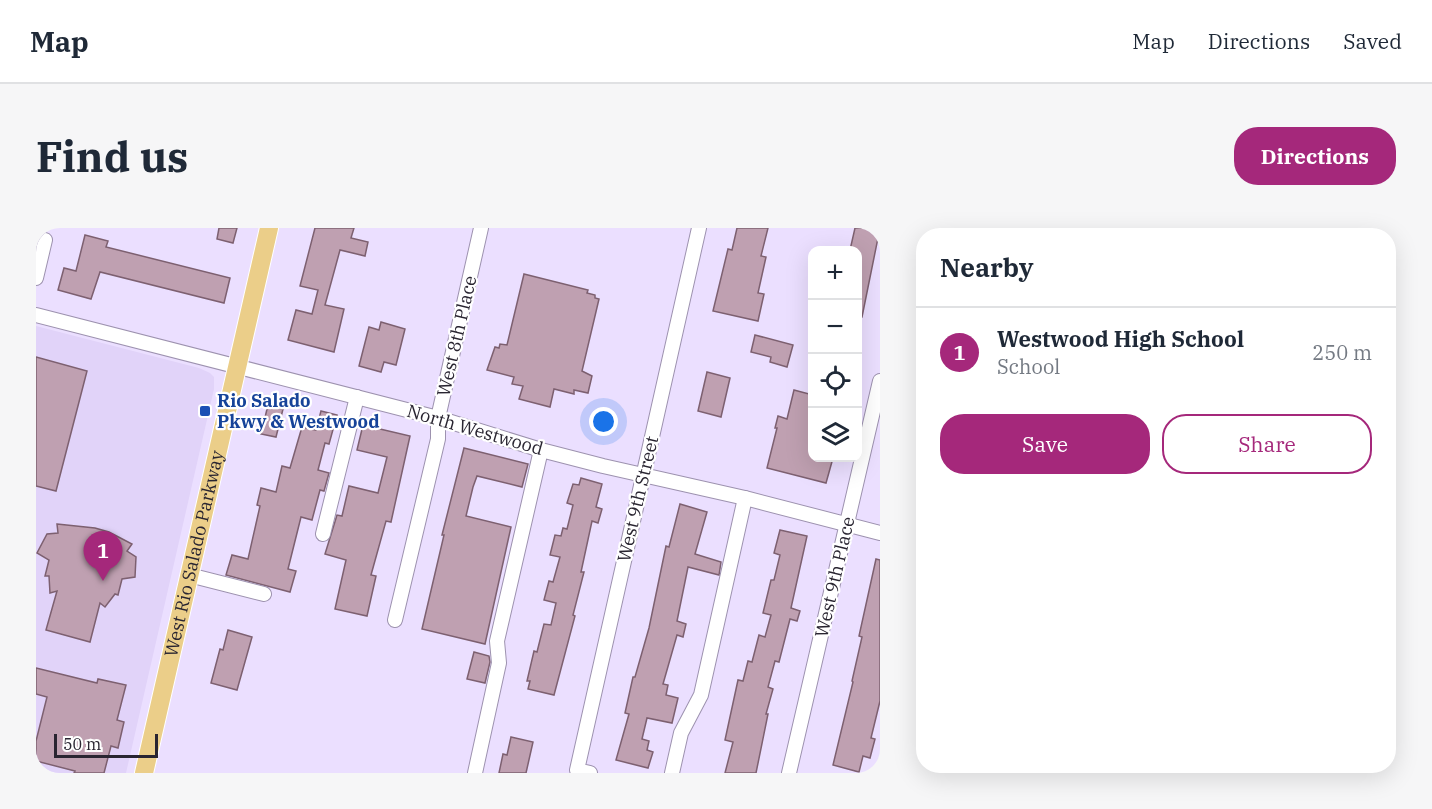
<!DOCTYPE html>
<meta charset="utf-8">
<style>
:root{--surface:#fff;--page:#f6f6f7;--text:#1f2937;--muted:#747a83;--line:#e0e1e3;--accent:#a5287b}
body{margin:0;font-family:"IBM Plex Serif",serif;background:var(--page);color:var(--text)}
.controls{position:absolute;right:18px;top:18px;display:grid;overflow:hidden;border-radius:12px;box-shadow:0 6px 24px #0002}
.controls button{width:54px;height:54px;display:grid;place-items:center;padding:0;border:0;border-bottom:2px solid var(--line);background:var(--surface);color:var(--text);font:30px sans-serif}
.scale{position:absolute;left:18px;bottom:15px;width:104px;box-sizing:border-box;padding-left:6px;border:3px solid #292531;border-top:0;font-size:16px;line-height:21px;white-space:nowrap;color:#292531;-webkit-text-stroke:4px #fff;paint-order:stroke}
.you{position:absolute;left:568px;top:194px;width:21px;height:21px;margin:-15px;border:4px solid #fff;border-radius:50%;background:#1a73e8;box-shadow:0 0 0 9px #1a73e833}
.badge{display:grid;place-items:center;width:39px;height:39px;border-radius:50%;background:var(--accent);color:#fff;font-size:20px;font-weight:700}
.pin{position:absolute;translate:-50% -50px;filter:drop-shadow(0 2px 3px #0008)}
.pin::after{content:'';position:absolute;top:32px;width:21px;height:18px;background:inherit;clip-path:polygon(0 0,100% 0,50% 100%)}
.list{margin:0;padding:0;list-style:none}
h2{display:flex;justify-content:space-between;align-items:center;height:78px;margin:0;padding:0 24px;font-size:26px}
h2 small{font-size:20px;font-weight:400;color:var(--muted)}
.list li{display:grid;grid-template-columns:39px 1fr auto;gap:18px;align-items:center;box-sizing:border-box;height:90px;padding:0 24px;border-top:2px solid var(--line)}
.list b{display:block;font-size:22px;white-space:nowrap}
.list p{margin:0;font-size:20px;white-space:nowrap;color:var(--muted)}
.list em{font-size:20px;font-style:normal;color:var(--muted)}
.actions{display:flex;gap:12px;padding:18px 24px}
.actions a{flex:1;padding:14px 0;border:2px solid var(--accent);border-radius:24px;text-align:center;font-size:21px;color:var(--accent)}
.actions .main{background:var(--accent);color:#fff}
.icon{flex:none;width:33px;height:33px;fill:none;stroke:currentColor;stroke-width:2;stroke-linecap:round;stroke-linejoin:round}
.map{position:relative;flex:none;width:844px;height:545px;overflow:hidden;border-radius:24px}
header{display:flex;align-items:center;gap:36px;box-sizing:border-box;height:84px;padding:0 30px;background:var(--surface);border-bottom:2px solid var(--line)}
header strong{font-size:28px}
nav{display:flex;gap:33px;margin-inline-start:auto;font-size:21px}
.intro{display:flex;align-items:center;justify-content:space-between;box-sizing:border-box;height:144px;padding:0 36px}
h1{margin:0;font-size:42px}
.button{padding:15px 27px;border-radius:24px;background:var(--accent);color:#fff;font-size:21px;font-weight:700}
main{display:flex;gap:36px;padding:0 36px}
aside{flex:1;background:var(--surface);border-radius:24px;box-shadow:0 6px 24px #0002}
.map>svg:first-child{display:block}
</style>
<header>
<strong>Map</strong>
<nav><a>Map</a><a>Directions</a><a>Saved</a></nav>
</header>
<div class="intro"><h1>Find us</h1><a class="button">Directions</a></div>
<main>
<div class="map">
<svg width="844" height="545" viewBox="0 0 844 545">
<rect width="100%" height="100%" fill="#ebdfff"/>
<polygon fill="#e1d3f9" points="0,98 163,140 174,145 178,149 178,161 90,545 0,545"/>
<g fill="#bfa0b1" stroke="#7d6070" stroke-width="1.5">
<polygon points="183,0 201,0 197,15 181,11"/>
<polygon points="279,0 318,0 315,10 332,14 329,28 304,22 289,77 308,81 298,124 252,112 260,82 276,86 282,62 264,58"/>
<polygon points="701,0 732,0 725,28 730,29 722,65 728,66 722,93 677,83 692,21 696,22"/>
<polygon points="819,0 844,0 826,89 822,89 822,22 814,22"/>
<polygon points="49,7 72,13 70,19 194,50 188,75 64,44 55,71 22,62 28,40 40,43"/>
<polygon points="488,46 552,62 551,65 559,67 559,70 563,71 546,143 556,148 552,165 538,162 538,166 518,161 514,179 483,171 487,158 476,156 478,149 451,142 459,119 463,120 464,116 471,117"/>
<polygon points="345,94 369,101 360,137 348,134 345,144 323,138 333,99 343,102"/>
<polygon points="719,107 757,117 751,139 734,134 735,129 715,124"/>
<polygon points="0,129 51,143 20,263 0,258"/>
<polygon points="671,144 694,150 685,189 662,183"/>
<polygon points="758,162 777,167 777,230 797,230 790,255 731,240 741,200 739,200 742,188 751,191"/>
<polygon points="232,177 247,181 240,209 225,206"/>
<polygon points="285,183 301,187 293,216 289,215 282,242 293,245 288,263 284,262 276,292 265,289 252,341 260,343 254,364 190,347 196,327 212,331 224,278 221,277 225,260 240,264 246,238 254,240 266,199 280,202"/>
<polygon points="327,197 374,208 355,294 350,293 335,347 340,348 331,388 299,381 310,332 289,326 301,287 306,288 313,258 342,265 351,229 321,222"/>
<polygon points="428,220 492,236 486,259 441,248 437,259 430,288 475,299 449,416 386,401 408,307 406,307"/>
<polygon points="545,250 566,256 560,279 566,281 562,295 556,293 545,344 548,344 537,387 539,388 518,467 492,461 494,453 491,453 498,423 501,424 508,396 515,397 520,375 508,372 513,353 517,354 524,329 514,327 519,307 525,308 527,300 531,301 537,277 531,275 537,256 543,257"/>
<polygon points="644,276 671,284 659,326 685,334 683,347 652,339 641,393 650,396 647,409 641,407 627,456 632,457 630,467 642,470 636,495 611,490 606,511 613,513 611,522 617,524 612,540 580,532 593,486 589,485 597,449 599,449 613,400 630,318 633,319"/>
<polygon points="21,296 59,300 73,304 96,316 91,323 100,329 99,349 86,351 82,367 79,366 69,379 64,375 54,414 10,402 21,363 14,365 13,348 9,348 13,332 1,325 11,306 22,305"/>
<polygon points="744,302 771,308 755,380 764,383 761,393 754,391 743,434 739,433 732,459 737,461 730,486 732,486 720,545 689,545 697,514 689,512 702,452 707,453 712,433 716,434 723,407 729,409 735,387 727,385 735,352 738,352 744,327 738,325"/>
<polygon points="840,331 844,332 844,473 835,510 839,511 834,530 827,528 823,544 797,537 817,454 816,453 826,409 823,408"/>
<polygon points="192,402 216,409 201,462 175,455 184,421 187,422"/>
<polygon points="438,424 453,428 454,434 449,455 431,451"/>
<polygon points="0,440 61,455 62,451 90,457 81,492 88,494 82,520 75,518 68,545 38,545 39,543 0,533 0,513 11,469 0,466"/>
<polygon points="475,509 497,514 490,545 463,545 467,526 471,527"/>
</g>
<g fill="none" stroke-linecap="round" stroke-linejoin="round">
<defs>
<g id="minor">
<polyline points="0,50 9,12"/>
<polyline points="0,87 402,190 505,222 567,238 709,270 844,305"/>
<polyline points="287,306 321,169"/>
<polyline points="153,347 228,366"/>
<polyline points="359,392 402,211 402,190 445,0"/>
<polyline points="439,545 463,435 461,413 505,222"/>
<polyline points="554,545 541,542 663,0"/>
<polyline points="636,545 645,505 665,467 709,270"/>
<polyline points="753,545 844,153"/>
</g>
<g id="major">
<path id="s1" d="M108,545l125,-545"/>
</g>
</defs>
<use href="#minor" stroke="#9d92af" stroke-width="16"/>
<use href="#major" stroke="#fff" stroke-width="20"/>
<use href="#minor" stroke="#fff" stroke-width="14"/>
<use href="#major" stroke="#ebce89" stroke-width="18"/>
</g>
<rect fill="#1a4fb4" stroke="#fff" stroke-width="2" x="163" y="177" width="12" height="12" rx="3"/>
<g text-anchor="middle" stroke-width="4.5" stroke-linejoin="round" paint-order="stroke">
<g font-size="18" fill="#292531" stroke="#fff">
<text transform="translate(421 108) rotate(-77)" y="6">West 8th Place</text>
<text transform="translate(439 202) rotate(16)" y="6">North Westwood</text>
<text transform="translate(602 271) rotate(-77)" y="6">West 9th Street</text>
<text dy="6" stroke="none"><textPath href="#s1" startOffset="225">West Rio Salado Parkway</textPath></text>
<text transform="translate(799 349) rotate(-77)" y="6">West 9th Place</text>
</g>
<g font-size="18" font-weight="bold" fill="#164399" stroke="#fff" text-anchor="start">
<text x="181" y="179">Rio Salado<tspan x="181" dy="21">Pkwy &amp; Westwood</tspan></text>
</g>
</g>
</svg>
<div class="controls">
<button>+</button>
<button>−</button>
<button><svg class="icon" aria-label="locate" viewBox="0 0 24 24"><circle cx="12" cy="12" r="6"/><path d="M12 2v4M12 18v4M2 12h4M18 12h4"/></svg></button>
<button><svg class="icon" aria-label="layers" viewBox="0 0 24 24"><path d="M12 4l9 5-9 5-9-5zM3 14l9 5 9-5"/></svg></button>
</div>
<div class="scale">50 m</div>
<div class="you"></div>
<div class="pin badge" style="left:67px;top:353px">1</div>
</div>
<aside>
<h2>Nearby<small></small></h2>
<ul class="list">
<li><span class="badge">1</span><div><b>Westwood High School</b><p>School</p></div><em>250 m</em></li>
</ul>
<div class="actions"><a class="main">Save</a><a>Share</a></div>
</aside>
</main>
